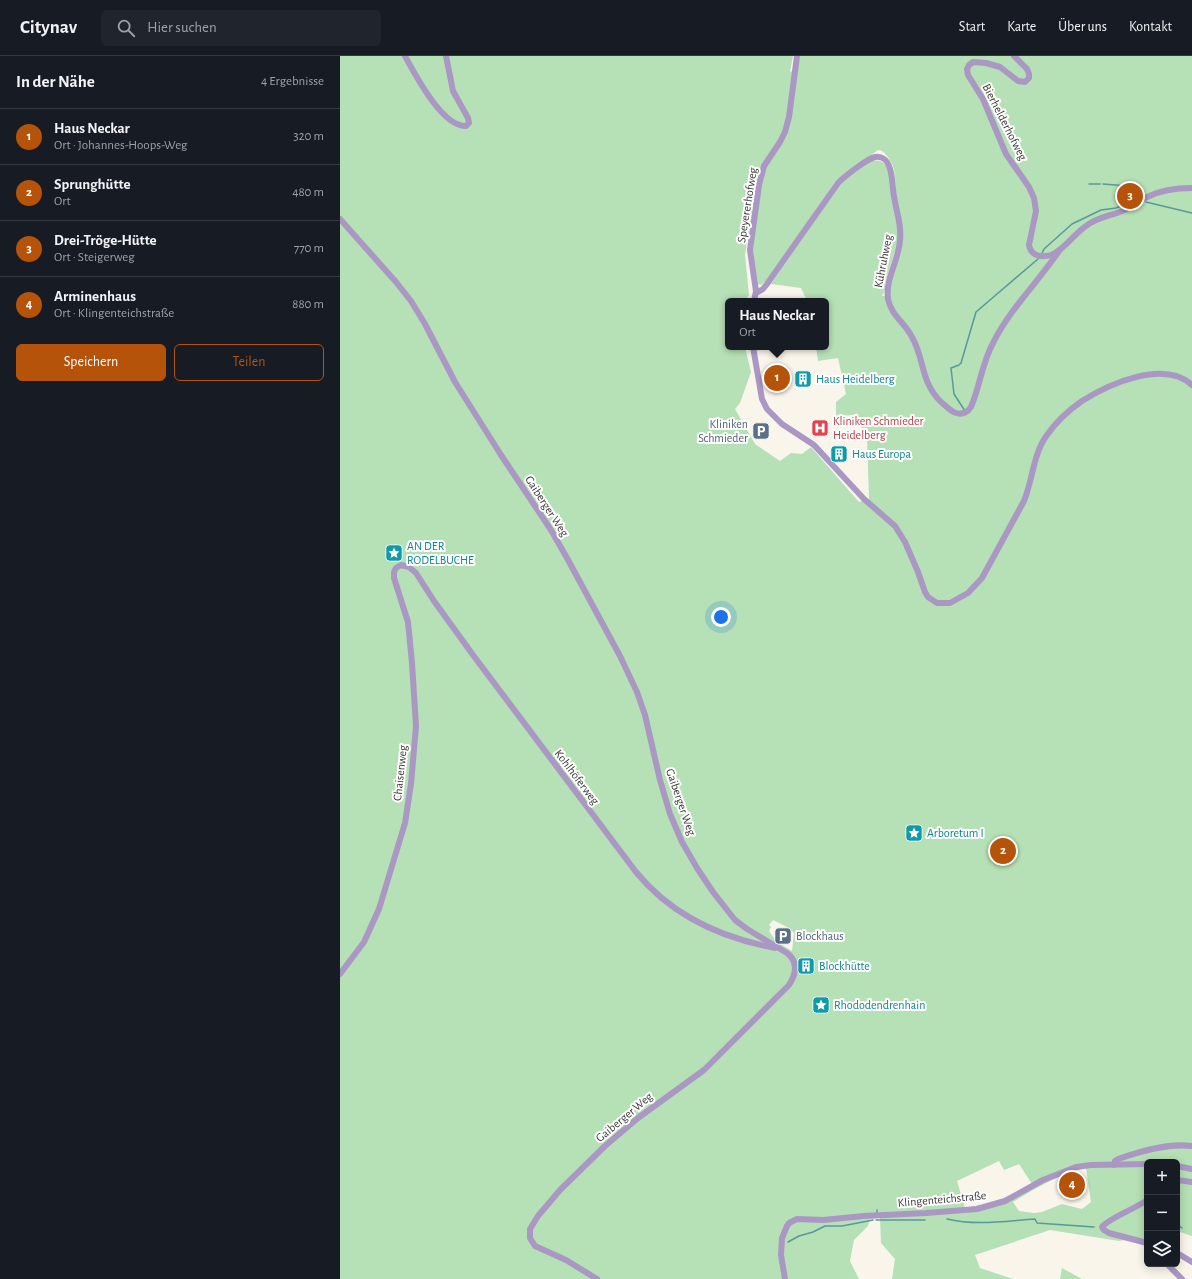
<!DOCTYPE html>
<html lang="de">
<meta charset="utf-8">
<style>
:root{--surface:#171b24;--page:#20242c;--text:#f1f3f6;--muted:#9ea1a6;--line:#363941;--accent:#b45309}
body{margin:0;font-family:"Alegreya Sans",sans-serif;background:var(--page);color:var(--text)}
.controls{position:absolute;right:12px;bottom:12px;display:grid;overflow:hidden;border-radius:6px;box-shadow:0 2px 10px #0003}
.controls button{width:36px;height:36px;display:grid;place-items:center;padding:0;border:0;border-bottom:1px solid var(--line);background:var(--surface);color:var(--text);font:20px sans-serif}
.you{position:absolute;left:381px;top:561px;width:14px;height:14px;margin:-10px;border:3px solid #fff;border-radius:50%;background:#1a73e8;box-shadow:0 0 0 6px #1a73e833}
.badge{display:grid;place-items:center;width:26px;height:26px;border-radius:50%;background:var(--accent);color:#fff;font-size:13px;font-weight:700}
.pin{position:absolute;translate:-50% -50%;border:2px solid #fff;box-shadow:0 1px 4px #0006}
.popup{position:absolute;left:385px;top:242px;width:104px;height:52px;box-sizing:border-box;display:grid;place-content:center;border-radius:6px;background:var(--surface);filter:drop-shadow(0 1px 3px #0005);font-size:13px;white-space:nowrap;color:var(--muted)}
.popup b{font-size:15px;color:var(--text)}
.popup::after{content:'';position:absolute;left:50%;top:100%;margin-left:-8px;border:8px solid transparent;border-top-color:var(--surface)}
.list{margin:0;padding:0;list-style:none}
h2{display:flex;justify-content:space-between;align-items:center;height:52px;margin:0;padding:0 16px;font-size:17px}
h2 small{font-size:13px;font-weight:400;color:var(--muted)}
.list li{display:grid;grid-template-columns:26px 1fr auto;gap:12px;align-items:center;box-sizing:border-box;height:56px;padding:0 16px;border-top:1px solid var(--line)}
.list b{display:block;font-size:15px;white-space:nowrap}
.list p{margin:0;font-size:13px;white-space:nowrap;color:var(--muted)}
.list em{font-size:13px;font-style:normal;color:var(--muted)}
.actions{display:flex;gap:8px;padding:12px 16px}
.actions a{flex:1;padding:9px 0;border:1px solid var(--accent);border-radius:6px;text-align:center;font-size:14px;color:var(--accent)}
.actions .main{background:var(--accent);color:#fff}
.icon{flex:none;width:22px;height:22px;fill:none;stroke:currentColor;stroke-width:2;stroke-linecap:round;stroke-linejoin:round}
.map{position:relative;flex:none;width:852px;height:1223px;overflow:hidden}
header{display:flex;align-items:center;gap:24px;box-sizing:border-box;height:56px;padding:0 20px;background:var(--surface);border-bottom:1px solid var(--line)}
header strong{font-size:19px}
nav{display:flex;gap:22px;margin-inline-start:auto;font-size:14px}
.search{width:280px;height:36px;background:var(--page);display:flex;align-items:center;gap:10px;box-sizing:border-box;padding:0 14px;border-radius:6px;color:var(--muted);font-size:15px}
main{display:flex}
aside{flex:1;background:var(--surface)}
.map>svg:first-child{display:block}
</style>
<header>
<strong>Citynav</strong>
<div class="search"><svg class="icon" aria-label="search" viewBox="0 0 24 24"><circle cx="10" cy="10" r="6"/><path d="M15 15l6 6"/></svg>Hier suchen</div>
<nav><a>Start</a><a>Karte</a><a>Über uns</a><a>Kontakt</a></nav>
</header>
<main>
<aside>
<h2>In der Nähe<small>4 Ergebnisse</small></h2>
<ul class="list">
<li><span class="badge">1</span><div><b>Haus Neckar</b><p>Ort · Johannes-Hoops-Weg</p></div><em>320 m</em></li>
<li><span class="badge">2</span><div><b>Sprunghütte</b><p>Ort</p></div><em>480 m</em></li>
<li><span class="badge">3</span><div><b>Drei-Tröge-Hütte</b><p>Ort · Steigerweg</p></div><em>770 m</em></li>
<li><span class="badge">4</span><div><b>Arminenhaus</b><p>Ort · Klingenteichstraße</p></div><em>880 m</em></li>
</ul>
<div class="actions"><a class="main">Speichern</a><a>Teilen</a></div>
</aside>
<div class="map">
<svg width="852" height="1223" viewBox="0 0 852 1223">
<rect width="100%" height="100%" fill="#faf5eb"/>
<g fill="#b6e0b5" fill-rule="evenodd">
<path d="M0,0h453l-3,16 7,-3 2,-13h393v1180l-15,-5v-69h-30v77l-2,1h-20l-6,1 -69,-11 -75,25 5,13 33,11h-121l3,-20 -14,-16 -1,-25 -10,1 -2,7 -14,14 -4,21 9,18h-519zM538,94c6,0 10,7 13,12 5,8 4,20 5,29 2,19 9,36 6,55 -2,13 -10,25 -12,38 0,4 0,8 0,12h-8l3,-6v-7l13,-42v-17l-10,-56c-4,-6 -8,-9 -16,-7l-30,20 -71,103 30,4 6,13h19v46h-10l2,14 20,-3 8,36 -10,8v14l17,-1 14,20 2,64 -10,3 -48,-55 -9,7 -11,-1 -11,8 -25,-17 -20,-35 5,-6 11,-31 -6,-25h-17v-46h17l4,-6 -4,-40 5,-33h5l-2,29 5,33 3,1 4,-3 6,-7 63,-92zM433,864l16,8 5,5 -2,18 -15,-9 -8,-11 2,-4 -2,-2zM659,1105l5,9 15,-6 13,20 -32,17 -35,7 -8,-27zM746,1112l5,34 -9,7 -20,-5 -20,8 -8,1 -15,-2 -6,-9c23,-14 46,-28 73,-34z"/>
<polygon points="722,1212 742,1223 720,1223"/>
</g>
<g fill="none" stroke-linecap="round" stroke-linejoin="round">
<g stroke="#58999c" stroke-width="1.5">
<polyline points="749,128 760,128"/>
<polyline points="763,128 800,131"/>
<polyline points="806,146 852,157"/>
<polyline points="702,197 704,193 732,168 761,154 776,152 789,147"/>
<polyline points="625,355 614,338 611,312 619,309 621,307 636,256 698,203"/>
<polyline points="537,1154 537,1156"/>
<path d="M607,1163c29,7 58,2 88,0l2,4 57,4"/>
<polyline points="536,1164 585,1164"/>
<polyline points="837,1168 842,1172"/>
<polyline points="448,1186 459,1180 473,1176 485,1170 502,1170 533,1164"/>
</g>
<g stroke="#aa97c4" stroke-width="6">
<path d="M65,0c10,18 37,71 61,70l3,-3 -1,-5 -15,-27 -7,-35"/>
<path d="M674,0l13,13 2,5v4l-4,4 -7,-1 -18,-14 -14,-4 -13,-1 -4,3 -2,4 1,6 15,24 23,55 23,33 5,11 2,13 -7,34c2,11 12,13 22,10 12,-4 24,-22 35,-29 10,-8 23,-10 34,-14 10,-4 18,-11 27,-15 14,-7 30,-9 45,-9"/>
<path d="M0,163l56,63 15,19 14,23 30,58 46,73 50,75 16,28 53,98 17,36 8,23 15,65 10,34 12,28 15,26 16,24 22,28 12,9 40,24c12,9 9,21 2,32l-85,85 -66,48 -33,28 -45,44 -22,26 -8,13v9l5,8 31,14 31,19"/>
<path d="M416,237l7,-4 4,-5 71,-101c7,-7 29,-24 37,-26 7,-1 12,3 14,9 4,9 3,20 5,30 2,15 8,29 6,44 -1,20 -15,39 -12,59 3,16 17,24 24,38 13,23 8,44 29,65 5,4 9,9 15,11 6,2 12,-1 15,-6 9,-21 11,-44 22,-64 17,-34 45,-61 66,-92"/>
<polyline points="414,245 416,235 410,194 419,129 424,110 440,86 445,76 449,61 457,0"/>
<path d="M413,291l9,52 5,10 15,15 32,21 50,54 31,27 10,16 13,30 7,20 3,5 9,6h13l18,-10 14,-15 42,-77c9,-22 9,-47 23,-66 9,-13 22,-25 35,-34 27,-17 82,-42 110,-16"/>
<path d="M0,918l24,-32 15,-33 26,-86 6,-39 5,-58 -4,-63 -4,-41 -14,-44v-6l2,-4 5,-3 8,2 7,6 18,28 39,54 163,217c35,43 86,66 139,76"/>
<path d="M774,1109l1,-4 3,-2c23,-8 50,-16 74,-13"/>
<polyline points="837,1110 852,1113"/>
<polyline points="837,1124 852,1126"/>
<path d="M807,1144c-10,8 -40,19 -45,27l2,3 5,3 38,10"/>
<polyline points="837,1197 852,1206"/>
<polyline points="827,1208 842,1223"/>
<polyline points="445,1223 441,1199 442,1182 447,1170 449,1167 457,1163 483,1164 524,1160 586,1157 637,1153 665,1145 703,1124 736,1111 751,1109 807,1108"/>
</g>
</g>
<defs>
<symbol id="building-square" viewBox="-11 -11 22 22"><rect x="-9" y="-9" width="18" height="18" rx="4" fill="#0f9aa8" stroke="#fff"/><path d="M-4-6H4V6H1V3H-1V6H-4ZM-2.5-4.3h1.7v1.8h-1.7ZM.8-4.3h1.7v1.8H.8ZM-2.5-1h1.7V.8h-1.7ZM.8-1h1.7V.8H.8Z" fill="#fff"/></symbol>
<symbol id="hospital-square" viewBox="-11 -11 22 22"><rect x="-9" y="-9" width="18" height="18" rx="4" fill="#e0444e" stroke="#fff"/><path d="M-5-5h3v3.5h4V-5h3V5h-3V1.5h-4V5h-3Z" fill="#fff"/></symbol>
<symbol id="parking-square" viewBox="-11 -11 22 22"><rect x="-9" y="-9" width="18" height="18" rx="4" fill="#5c6f8a" stroke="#fff"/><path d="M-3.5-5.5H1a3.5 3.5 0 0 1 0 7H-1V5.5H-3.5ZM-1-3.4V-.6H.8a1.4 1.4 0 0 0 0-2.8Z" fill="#fff"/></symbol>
<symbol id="sight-square" viewBox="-11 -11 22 22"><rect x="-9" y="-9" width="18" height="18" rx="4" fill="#0f9aa8" stroke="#fff"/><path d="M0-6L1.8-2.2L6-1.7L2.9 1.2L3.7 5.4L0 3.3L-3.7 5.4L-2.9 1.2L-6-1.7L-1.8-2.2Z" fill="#fff"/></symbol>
</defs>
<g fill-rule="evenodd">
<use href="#building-square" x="453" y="313" width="20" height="20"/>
<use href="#hospital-square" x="470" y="362" width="20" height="20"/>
<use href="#parking-square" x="411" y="365" width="20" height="20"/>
<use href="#building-square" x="489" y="388" width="20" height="20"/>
<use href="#sight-square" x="44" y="487" width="20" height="20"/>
<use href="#sight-square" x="564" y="767" width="20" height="20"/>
<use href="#parking-square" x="433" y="870" width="20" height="20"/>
<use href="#building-square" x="456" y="900" width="20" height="20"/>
<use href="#sight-square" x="471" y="939" width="20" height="20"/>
</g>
<g text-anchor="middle" stroke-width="4" stroke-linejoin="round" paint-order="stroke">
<g font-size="12" fill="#3a3835" stroke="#fff">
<text transform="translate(665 66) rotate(63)" y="4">Bierhelderhofweg</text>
<text transform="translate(407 149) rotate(-81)" y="4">Speyererhofweg</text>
<text transform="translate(543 205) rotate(-79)" y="4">Kühruhweg</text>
<text transform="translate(207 450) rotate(57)" y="4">Gaiberger Weg</text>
<text transform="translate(60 717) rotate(-84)" y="4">Chaisenweg</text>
<text transform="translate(237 721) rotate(53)" y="4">Kohlhöferweg</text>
<text transform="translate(341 746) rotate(71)" y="4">Gaiberger Weg</text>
<text transform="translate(284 1061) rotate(-40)" y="4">Gaiberger Weg</text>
<text transform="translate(602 1143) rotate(-5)" y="4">Klingenteichstraße</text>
</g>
<g font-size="12" fill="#0d838f" stroke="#fff" text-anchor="start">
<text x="476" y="327">Haus Heidelberg</text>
<text x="512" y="402">Haus Europa</text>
<text x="67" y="494">AN DER<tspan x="67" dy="14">RODELBUCHE</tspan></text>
<text x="587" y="781">Arboretum I</text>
<text x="479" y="914">Blockhütte</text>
<text x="494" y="953">Rhododendrenhain</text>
</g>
<g font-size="12" fill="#be3a42" stroke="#fff" text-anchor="start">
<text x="493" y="369">Kliniken Schmieder<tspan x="493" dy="14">Heidelberg</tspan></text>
</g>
<g font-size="12" fill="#4e5e75" stroke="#fff" text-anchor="end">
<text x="408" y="372">Kliniken<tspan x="408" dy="14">Schmieder</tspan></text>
<text x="456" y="884" text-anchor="start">Blockhaus</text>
</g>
</g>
</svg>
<div class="controls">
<button>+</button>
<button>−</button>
<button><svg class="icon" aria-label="layers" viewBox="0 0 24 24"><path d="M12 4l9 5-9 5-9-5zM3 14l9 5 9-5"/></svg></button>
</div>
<div class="you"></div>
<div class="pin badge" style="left:437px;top:322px">1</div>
<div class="popup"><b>Haus Neckar</b>Ort</div>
<div class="pin badge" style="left:663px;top:795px">2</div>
<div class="pin badge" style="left:790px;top:140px">3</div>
<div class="pin badge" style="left:732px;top:1129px">4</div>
</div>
</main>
